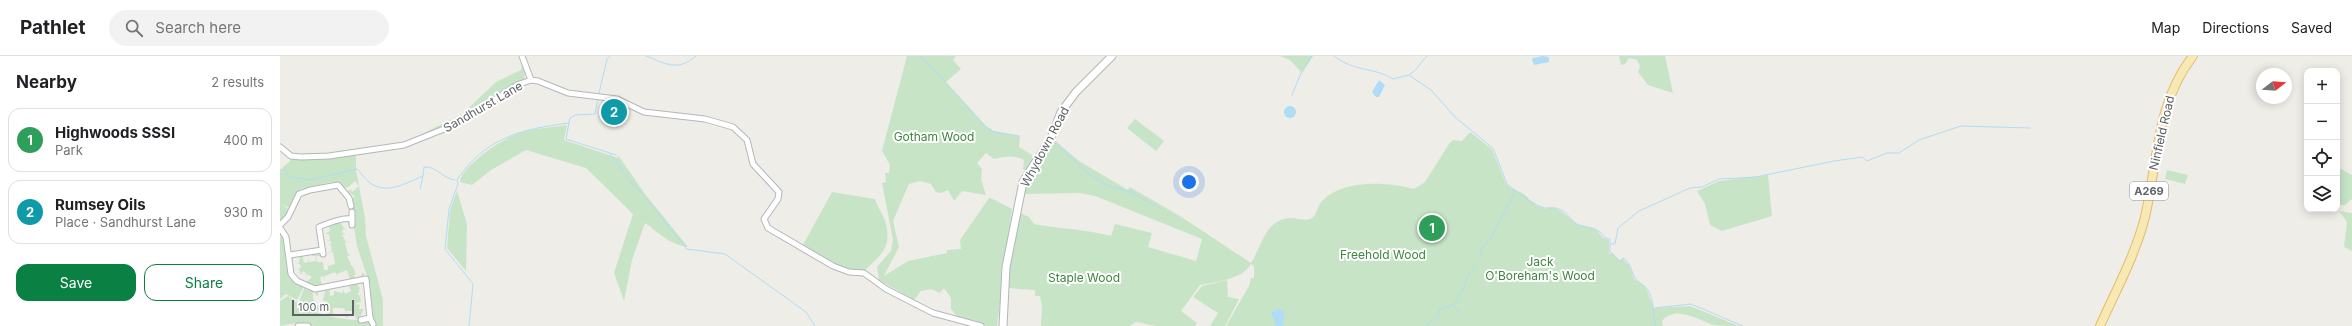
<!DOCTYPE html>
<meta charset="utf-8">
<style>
:root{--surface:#fff;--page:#f2f2f2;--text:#202124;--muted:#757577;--line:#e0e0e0;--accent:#0b8043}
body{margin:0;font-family:Inter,sans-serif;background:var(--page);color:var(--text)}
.controls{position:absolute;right:12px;top:12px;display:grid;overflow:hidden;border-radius:8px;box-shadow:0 2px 10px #0003}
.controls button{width:36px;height:36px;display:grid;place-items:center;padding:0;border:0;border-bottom:1px solid var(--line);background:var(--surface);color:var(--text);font:20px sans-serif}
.compass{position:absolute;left:1976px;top:12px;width:36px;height:36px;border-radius:50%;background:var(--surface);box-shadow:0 2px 10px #0003;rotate:73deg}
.scale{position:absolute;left:12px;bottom:10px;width:62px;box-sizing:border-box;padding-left:4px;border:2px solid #5f6266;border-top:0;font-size:11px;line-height:14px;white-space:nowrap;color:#5f6266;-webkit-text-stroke:3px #fff;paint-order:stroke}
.you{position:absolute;left:909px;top:126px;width:14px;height:14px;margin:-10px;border:3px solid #fff;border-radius:50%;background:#1a73e8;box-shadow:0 0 0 6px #1a73e833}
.badge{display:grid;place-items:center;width:26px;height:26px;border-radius:50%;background:var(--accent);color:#fff;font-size:13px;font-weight:700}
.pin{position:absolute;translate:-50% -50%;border:2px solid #fff;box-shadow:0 1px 4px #0006}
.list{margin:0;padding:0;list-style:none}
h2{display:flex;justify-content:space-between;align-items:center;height:52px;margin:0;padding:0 16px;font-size:17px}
h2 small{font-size:13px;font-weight:400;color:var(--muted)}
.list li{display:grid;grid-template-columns:26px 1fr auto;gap:12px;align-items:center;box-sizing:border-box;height:64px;margin:0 8px 8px;padding:0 8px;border:1px solid var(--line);border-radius:12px}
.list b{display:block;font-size:15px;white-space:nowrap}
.list p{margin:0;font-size:13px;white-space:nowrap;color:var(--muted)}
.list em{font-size:13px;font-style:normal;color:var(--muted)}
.actions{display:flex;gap:8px;padding:12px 16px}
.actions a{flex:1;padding:9px 0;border:1px solid var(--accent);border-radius:12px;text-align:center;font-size:14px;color:var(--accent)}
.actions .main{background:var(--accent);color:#fff}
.icon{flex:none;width:22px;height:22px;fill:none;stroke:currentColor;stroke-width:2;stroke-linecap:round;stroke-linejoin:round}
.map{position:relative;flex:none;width:2072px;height:270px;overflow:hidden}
header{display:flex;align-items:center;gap:24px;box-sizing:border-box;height:56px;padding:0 20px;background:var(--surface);border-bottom:1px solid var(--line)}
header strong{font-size:19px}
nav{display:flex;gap:22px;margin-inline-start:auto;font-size:14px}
.search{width:280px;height:36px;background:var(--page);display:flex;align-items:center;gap:10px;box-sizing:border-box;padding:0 14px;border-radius:22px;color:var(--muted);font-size:15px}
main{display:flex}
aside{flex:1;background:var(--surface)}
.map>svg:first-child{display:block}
</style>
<header>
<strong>Pathlet</strong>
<div class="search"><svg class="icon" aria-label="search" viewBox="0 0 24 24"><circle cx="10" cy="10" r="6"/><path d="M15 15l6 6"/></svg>Search here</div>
<nav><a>Map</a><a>Directions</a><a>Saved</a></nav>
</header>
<main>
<aside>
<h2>Nearby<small>2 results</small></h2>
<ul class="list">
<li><span class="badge" style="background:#2e9e5b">1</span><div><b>Highwoods SSSI</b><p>Park</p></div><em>400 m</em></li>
<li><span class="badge" style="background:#0f9aa8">2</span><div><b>Rumsey Oils</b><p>Place · Sandhurst Lane</p></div><em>930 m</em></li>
</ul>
<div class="actions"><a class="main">Save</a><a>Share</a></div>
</aside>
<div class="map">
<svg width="2072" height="270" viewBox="0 0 2072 270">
<rect width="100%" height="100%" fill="#efede7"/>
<g fill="#c8e4c7">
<path d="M627,0h49l-3,4 8,9 -15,13 40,44 8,5 26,5 -1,11 16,10 -9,15 -3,-3 1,-9c-10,-5 -20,-4 -30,-1l-8,-6 -9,10 5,6 -1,10 5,16 -24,-4 -8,10 -6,-11 -7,3 -5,-1 -5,-8 -11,-3 -11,3 -16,37 6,26 -15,29 24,-15 39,-8v-3l14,-1 -1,-9 29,-42h2l21,11 -15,117h-11l-12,-6 -15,-2 -8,-9v-11l-7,-10 -4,5 -9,-4 -10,2 -7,9 -35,-20 -2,-13 14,-16 2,-11 -11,-57 4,-1 -1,-9h4l1,-8 -8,-14z"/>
<polygon points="1000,0 1033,0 1022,17 1010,4"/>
<polygon points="1339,0 1385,0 1393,37 1368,29 1358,16 1360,10 1357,4 1349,2 1345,8 1341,9"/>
<polygon points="242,5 245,17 244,23 178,65 144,80 140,79 182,58 216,26 241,14"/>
<polygon points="855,63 884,85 876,95 847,72"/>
<path d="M287,69l-3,15 54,18v-3l27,39 43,53c-18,-2 -29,-14 -43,-24l-13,37 -8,41 -10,-28 19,-59 -47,-46 -60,-18 -35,20 -19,15 -12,-3c1,-15 38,-40 52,-46 16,-8 37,-8 55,-11z"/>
<path d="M1190,76l22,17 14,35c8,8 18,6 24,17l5,2v2l10,4 7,-2 9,4 17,14 18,4 7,9 6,2v14h4l7,7 3,-2 6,6 5,14 11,7 9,22 36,-2 49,20c-7,0 -18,0 -25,-1 -15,-4 -38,-21 -52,-4l1,5h-437l23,-40 2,-8h3v-12l-3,-2c-8,15 -35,18 -51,21l-19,26 16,12 -2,3h-39l-20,-4 -6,4h-89l1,-20 -2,-10h-5v-6l-29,-2 12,-76 11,5 5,7c26,5 52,5 77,12l4,-12 37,9 -4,14 48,14 6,-22 -107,-43 -15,-3 -58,1 3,-10 28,-45 26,22 49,29 2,-3 53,31 68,45c11,-17 14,-44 40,-45 7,0 14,4 21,0 6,-4 5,-13 11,-18 22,-21 65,-18 91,-11l11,-7 24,-38 4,-4 9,1z"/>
<polygon points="76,99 76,114 85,162 86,180 103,244 103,270 93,270 90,229 77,190 73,165 74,156 71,151 73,150 72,143 75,140 68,136 70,133 72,136 79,130 75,125 67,132 51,126 21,133 15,139 11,152 1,149 11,154 0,165 0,114 12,103"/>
<polygon points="2057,111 2072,119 2072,143 2065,149 2057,149"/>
<polygon points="1887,114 1908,119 1905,128 1885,123"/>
<polygon points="1488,119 1492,160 1442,175 1430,169 1425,148 1417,135 1439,125"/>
<polygon points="177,135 187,168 186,215 167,192 170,154"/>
<path d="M552,136l43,7c2,8 8,15 10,22 8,26 -4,34 -21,50l-24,-4 -37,-22z"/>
<polygon points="2059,155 2072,157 2072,195 2064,191 2067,166"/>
<polygon points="60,164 67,164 70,167 68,168 67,165 60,166 64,172 66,172 62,174 63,177 66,178 62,179 66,186 69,185 65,187 68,198 71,199 67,200 72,211 77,209 73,211 76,219 74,219 75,222 82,221 81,218 84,217 84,220 70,224 67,214 57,218 57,220 55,216 45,220 45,224 44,220 40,221 42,230 40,230 42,231 32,232 25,227 32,221 27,218 25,221 26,217 23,215 21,219 19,213 17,213 21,212 20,208 16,208 19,207 20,200 13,201 13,205 11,205 11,202 22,199 24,207 28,206 28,202 29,206 36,205 35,200 32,200 31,197 41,199 42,202 41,200 36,200 37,206 43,206 44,214 48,214 48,210 55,208 53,196 47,197 52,195 51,189 47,189 51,188 51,185 46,184 50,184 49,178 45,178 50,175 49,170"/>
<polygon points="0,174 4,180 8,216 24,230 17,244 6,238 0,243"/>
<polygon points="947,224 948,241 959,243 945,270 930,270 938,257 913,241 922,230"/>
<polygon points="84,225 85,228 78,228 78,231 80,231 78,239 83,240 80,240 81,246 76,247 76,249 80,248 79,253 84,253 80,261 87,260 87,257 88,259 86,262 76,263 73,254 72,258 72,255 66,255 66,260 69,260 66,262 65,253 61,252 61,257 61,252 53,252 53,259 47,257 46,250 43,249 47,249 47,245 43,245 45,235 38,236 38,240 36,239 35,235 49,232 50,240 54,239 54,235 63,237 63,233 65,238 71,235 69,230 65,230 64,228"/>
<polygon points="25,230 26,234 32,234 35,251 39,249 39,255 42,256 21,246 20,243"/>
<path d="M8,240c22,19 54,25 81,24l2,6h-56l-19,-3 -16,3v-25z"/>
</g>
<g fill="#afdcf7">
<polygon points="1263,0 1269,1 1269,6 1254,9 1252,4 1253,2"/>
<polygon points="1099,24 1105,29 1099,41 1096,41 1092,36"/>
<circle cx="1010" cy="56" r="6"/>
<polygon points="1000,253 1004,255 1003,270 996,270 991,257 993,255"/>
</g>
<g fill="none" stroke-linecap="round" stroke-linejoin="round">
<g stroke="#afdcf7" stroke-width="1">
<path d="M366,0c21,8 31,16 50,0"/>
<polyline points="641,0 705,70 713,76 739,80"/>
<path d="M1054,0c20,16 40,11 59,23l16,-4 22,15 25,28 37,30 14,36c6,6 30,23 38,24 7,0 12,-1 18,3 5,3 10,12 16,14 11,3 19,2 26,13l5,1v14h2l8,8 3,-3c7,3 8,12 11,18 3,7 12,9 15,16 6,13 3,23 7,34"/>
<path d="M1130,18c8,-4 10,-12 17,-18"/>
<polyline points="319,37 327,3 330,0"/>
<polyline points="1012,39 1021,17 1032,0"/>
<polyline points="289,67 286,83 336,99"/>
<polyline points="775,86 807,117 827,129 851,136 881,153"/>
<polyline points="330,98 354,130 363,138"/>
<path d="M0,114l5,1 5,6 20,3 47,-11c5,5 8,10 13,14 17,12 36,0 53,-7l1,-9c13,-1 19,12 31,13"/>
<polyline points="140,133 143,120"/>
<polyline points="365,141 407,193 445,198 526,256 535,270"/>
<polyline points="1331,188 1335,188 1338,172 1359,155 1410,132 1422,131 1439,123 1476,121 1554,105 1582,101 1587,105 1607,97 1619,97 1639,84 1681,70 1750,72"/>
<polyline points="1200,199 1202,192 1210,183 1233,140 1234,133"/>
<polyline points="1173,249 1180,258"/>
<polyline points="1375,252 1411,248 1463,270"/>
<path d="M189,270l4,-42 -28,-35 4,-40 9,-25 -1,-4c28,-42 64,-51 112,-57l1,-5 5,-3 20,-1 3,-16"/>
<path d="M1145,270l12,-9 3,-8c4,-2 9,-2 12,-4 12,-7 14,-35 25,-39"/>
</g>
<defs>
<g id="street">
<polyline points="242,0 251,24"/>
<polyline points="0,91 11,100 21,101 49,100 124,89 179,67 237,29 251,24 258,25 288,37 337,43 364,56 425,63 453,71 467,84 473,108 499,136 498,143 484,163 488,172 553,210 569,216 584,217 606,233 653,257 701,270"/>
<polyline points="72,156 72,169"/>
<polyline points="0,169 8,161 19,138 30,134 58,129 69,142 71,150"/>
<polyline points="0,172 6,181 11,218 17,225 35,233 86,223 90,262 81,264"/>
<path d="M43,198l-4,-27c7,-3 24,-10 32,-8"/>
<polyline points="10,199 42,194"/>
<polyline points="90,262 93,268"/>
<polyline points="18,270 28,270"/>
</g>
<polyline id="secondary" points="723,270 726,211 743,126 771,82 781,56 796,36 832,0"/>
<path id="primary" d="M1820,270c16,-36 35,-70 45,-109 13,-56 11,-114 48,-161"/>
</defs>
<use href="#street" stroke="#b4b7ba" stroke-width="7"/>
<use href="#secondary" stroke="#b3b6ba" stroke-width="9"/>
<use href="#primary" stroke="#e4bc6b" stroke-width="10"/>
<use href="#street" stroke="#fff" stroke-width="5"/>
<use href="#secondary" stroke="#fff" stroke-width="7"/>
<use href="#primary" stroke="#f8e9b4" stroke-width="8"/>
</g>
<g text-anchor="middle" stroke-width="4" stroke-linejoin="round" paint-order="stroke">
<rect fill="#fff" stroke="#8f9194" stroke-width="1" x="1850" y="126" width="38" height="18" rx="3"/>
<g font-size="11" font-weight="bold" fill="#5f6266">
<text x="1869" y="139">A269</text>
</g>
<g font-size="12" fill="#5f6266" stroke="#fff">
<text transform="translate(203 51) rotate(-30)" y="4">Sandhurst Lane</text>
<text transform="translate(1882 77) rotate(-77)" y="4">Ninfield Road</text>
<text transform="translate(765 91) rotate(-62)" y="4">Whydown Road</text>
</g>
<g font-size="12" fill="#3f853f" stroke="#fff">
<text x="654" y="85">Gotham Wood</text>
<text x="1103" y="203">Freehold Wood</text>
<text x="1260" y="210">Jack<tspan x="1260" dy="14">O'Boreham's Wood</tspan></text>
<text x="804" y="226">Staple Wood</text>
</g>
</g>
</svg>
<div class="controls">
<button>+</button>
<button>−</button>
<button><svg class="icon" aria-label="locate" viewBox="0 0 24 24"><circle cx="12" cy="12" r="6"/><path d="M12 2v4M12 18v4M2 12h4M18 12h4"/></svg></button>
<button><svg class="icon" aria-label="layers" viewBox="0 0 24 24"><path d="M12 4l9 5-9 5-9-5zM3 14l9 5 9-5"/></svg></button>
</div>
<svg class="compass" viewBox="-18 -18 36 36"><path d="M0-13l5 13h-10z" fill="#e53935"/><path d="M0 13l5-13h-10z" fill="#757577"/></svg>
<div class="scale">100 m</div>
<div class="you"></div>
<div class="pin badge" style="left:1152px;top:172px;background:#2e9e5b">1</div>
<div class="pin badge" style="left:334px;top:56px;background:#0f9aa8">2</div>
</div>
</main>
